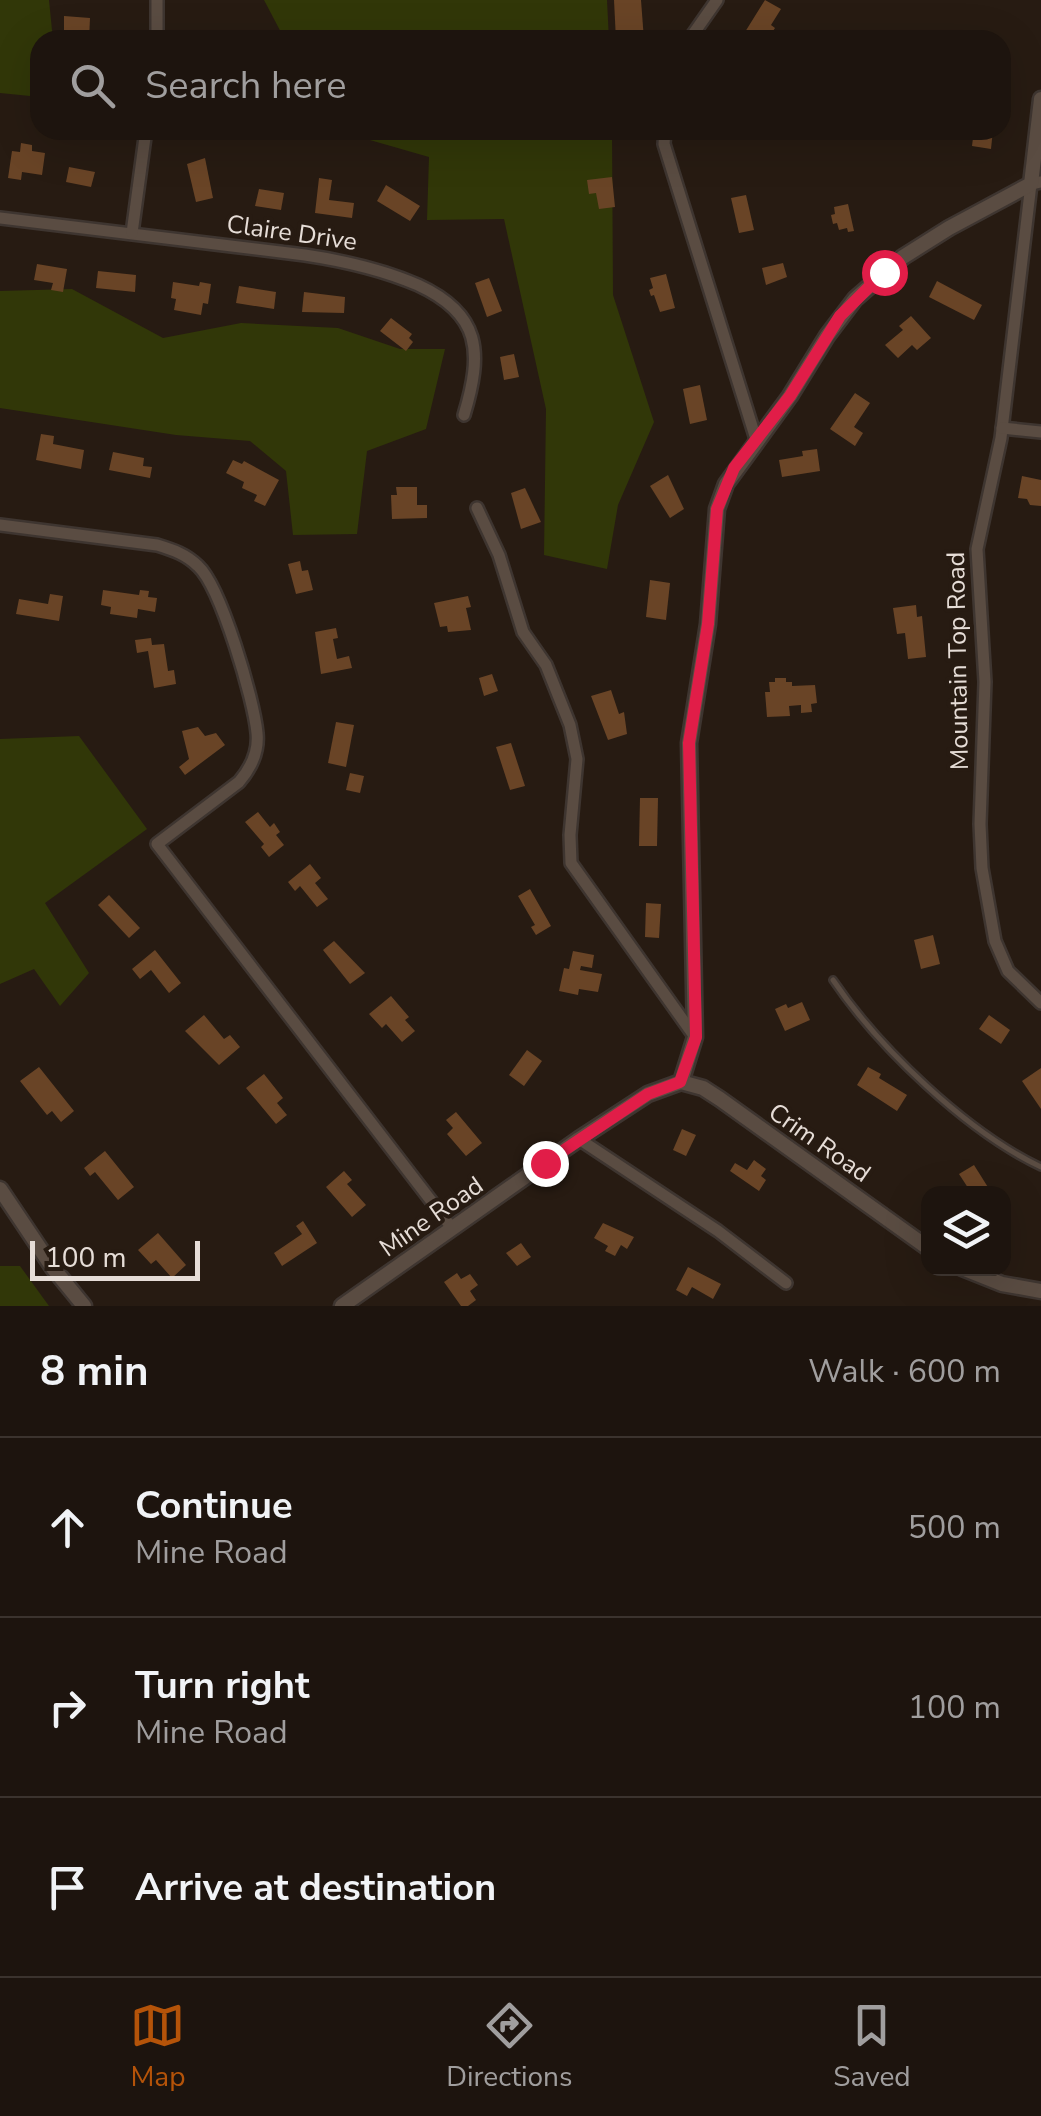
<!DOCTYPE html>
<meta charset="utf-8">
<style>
:root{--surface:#1d140e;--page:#2a211c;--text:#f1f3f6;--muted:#a09e9e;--line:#3b332e;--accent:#b45309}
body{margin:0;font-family:"Nunito Sans",sans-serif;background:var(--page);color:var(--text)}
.controls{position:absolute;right:30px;bottom:30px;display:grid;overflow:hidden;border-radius:20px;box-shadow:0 10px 40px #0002}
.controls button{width:90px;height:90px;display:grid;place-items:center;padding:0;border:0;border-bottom:2px solid var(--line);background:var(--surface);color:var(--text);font:50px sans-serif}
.scale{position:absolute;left:30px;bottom:25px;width:170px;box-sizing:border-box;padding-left:10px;border:5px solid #e6ddd7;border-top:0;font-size:28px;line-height:35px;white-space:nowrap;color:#e6ddd7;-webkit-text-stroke:8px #271b12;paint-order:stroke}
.stop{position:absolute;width:30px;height:30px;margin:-22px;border:8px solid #e11d48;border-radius:50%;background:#fff}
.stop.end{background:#e11d48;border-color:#fff;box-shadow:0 2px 10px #0008}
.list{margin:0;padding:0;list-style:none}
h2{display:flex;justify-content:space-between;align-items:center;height:130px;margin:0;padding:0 40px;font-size:42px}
h2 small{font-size:32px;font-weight:400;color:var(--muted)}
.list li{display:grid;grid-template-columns:65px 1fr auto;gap:30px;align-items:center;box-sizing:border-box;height:180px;padding:0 40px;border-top:2px solid var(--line)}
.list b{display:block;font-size:38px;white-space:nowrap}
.list p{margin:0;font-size:32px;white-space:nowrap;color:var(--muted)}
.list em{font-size:32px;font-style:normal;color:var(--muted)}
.icon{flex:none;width:55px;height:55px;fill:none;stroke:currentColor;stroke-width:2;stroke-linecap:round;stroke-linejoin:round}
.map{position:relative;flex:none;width:1041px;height:1306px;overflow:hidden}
.search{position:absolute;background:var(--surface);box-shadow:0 10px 40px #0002;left:30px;right:30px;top:30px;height:110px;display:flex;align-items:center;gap:25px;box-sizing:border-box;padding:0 35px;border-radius:30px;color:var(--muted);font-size:38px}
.sheet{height:670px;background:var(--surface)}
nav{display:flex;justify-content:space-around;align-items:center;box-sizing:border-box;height:140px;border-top:2px solid var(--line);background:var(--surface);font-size:28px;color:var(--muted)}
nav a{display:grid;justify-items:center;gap:5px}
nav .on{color:var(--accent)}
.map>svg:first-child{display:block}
</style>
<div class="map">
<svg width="1041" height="1306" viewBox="0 0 1041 1306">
<rect width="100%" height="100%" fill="#271b12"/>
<g fill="#313708">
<polygon points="0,0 49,0 53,40 40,40 40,97 0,93"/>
<polygon points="264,0 607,0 609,40 285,40"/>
<polygon points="335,130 612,130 613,295 654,422 618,505 607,569 544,555 546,409 504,219 427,220 429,157"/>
<polygon points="72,289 163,338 241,323 338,328 400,349 445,349 426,429 367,451 357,534 293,535 286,471 250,441 176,435 0,408 0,291"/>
<polygon points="79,736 147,829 45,903 89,973 60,1006 34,969 0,984 0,739"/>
<polygon points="0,1266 20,1266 49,1306 0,1306"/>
</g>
<g fill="#694426">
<polygon points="614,0 641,0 644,40 616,40"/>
<polygon points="765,0 781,9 771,25 775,28 767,40 758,40 745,32"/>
<polygon points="64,16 90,18 89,40 64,40"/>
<polygon points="974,130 993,130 991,149 972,146"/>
<polygon points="21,143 32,145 32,151 45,153 42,175 22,172 21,180 8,178 12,151 20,152"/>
<polygon points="205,158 213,198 196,202 187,164"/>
<polygon points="69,167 95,172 91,187 66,182"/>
<polygon points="612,177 615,207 599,209 596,193 589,194 587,180"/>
<polygon points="319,178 332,180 329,200 354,203 352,218 315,213"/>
<polygon points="386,185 420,206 410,221 377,201"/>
<polygon points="259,189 284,193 281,210 255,206"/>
<polygon points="746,195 754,230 739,233 731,198"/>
<polygon points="848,204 854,231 848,232 847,228 839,230 837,223 833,224 831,215 835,214 834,207"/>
<polygon points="783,263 787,277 766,285 762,268"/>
<polygon points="37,264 67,269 63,292 51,290 53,283 34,280"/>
<polygon points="98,271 136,275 135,292 96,288"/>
<polygon points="666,274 675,308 660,312 654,295 651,296 649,290 653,288 650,278"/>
<polygon points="489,278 502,311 487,317 475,283"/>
<polygon points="937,281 982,305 974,320 929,297"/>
<polygon points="173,282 199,286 200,282 211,284 208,304 203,303 201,315 174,310 176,299 171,298"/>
<polygon points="239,286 276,292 274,309 236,303"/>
<polygon points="304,292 345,297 344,313 302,312"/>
<polygon points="911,316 931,338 917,350 912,345 898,358 885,345 903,330 899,326"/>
<polygon points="391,318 412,334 409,338 413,342 406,351 380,331"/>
<polygon points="514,354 519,377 504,380 500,357"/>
<polygon points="700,385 707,420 690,424 683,389"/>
<polygon points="855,393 870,403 854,427 863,433 855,446 830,429"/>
<polygon points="41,434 54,436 53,444 84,450 81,469 36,460"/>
<polygon points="817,449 820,471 782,477 779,460 803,456 802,451"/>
<polygon points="113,452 144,458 143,466 152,467 150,478 109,470"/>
<polygon points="233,460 242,464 244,461 279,480 265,506 254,501 257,495 242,488 244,482 226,473"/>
<polygon points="668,475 684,509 670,518 650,486"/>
<polygon points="1022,476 1041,480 1041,506 1030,505 1027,499 1018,498"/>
<polygon points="396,487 417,487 417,505 427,505 427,518 392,519 391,495 397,495"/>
<polygon points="525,488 541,522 521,529 511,493"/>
<polygon points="300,561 302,571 308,570 313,590 296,594 288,564"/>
<polygon points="650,580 670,583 666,620 646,617"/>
<polygon points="103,590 139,595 140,590 149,591 148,597 157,598 155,612 138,609 137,618 110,614 111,607 101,605"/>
<polygon points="50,594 63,596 59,621 16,614 19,599 48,604"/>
<polygon points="468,596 471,607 466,608 471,630 448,632 447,626 440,627 434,603"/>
<polygon points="916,605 917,617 922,616 926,657 908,659 905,633 897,634 893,608"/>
<polygon points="336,628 338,638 333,639 337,659 349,656 352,668 321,674 315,632"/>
<polygon points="151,638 152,645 164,644 168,671 174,670 176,684 154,688 148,651 137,653 135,640"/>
<polygon points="492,674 498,691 484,696 479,678"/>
<polygon points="775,678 786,678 786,682 792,682 792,686 815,685 817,703 811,704 812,712 801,713 801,705 789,706 790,716 767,717 765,692 770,692 769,682 775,682"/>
<polygon points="611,690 619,714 624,712 627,734 608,740 591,696"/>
<polygon points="336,722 354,725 346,767 328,763"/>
<polygon points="198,727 205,736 216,733 225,745 185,775 179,767 189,759 182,731"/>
<polygon points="511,743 525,786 510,790 496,747"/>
<polygon points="350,773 364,776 360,793 346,790"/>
<polygon points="640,798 658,798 657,846 639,846"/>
<polygon points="258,812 270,827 274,823 280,832 276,835 284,845 269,857 261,847 264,844 245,822"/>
<polygon points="310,864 321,878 315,883 328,899 317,907 300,886 295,891 288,882"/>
<polygon points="530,889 551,926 536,935 531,927 535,925 518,896"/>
<polygon points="109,895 140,928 129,938 98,905"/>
<polygon points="646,903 661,904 659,938 645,937"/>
<polygon points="933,935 940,964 921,969 914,940"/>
<polygon points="334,941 365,973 350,984 323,950"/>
<polygon points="155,950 181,983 169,993 151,970 140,979 132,969"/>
<polygon points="573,951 594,955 592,968 581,966 580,970 602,974 598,992 579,989 578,995 559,991 564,968 569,969"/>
<polygon points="391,996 409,1017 405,1020 415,1031 402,1042 386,1024 382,1028 369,1014"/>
<polygon points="802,1002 810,1020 785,1031 775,1009 786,1004 788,1008"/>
<polygon points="204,1015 224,1039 230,1035 240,1047 219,1065 185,1031"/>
<polygon points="989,1015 1010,1030 1001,1044 979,1029"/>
<polygon points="527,1050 542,1061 524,1086 509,1075"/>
<polygon points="39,1067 74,1111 61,1122 52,1111 47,1115 20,1081"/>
<polygon points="868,1067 881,1074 879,1078 907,1095 897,1111 857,1085"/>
<polygon points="1041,1068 1041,1109 1022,1081"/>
<polygon points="264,1074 283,1098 277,1103 287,1115 276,1124 246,1088"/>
<polygon points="456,1112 482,1143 466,1156 447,1134 453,1128 446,1120"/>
<polygon points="682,1129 696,1135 686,1156 673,1150"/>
<polygon points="105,1151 134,1187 118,1200 95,1172 90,1176 84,1168"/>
<polygon points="754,1160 766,1169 761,1176 766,1180 759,1191 730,1171 735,1163 747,1170"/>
<polygon points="974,1165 991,1192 988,1194 972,1194 959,1174"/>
<polygon points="344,1171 352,1180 347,1184 366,1205 352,1217 326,1187"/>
<polygon points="303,1221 317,1243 282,1266 274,1253 302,1234 296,1226"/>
<polygon points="603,1223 634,1237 627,1249 621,1245 615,1256 605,1251 608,1246 594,1238"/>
<polygon points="158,1233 186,1265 172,1278 156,1260 151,1264 138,1250"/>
<polygon points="521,1243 531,1257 517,1266 506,1253"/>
<polygon points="688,1267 721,1284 713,1299 692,1287 687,1296 676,1290"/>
<polygon points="457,1273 461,1279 470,1274 478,1285 470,1291 476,1300 468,1306 461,1306 444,1282"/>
</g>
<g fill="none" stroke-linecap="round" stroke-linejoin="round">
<defs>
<path id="service" d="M833,980c46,68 134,152 208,187"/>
<g id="minor">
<polyline points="157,40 157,0"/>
<polyline points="689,40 717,0"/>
<polyline points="665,130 664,144 756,439"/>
<polyline points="1041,182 1031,184 1001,438 977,549 985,682 980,824 982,868 995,941 1008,971 1041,1003"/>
<path d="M0,218l305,37c40,6 76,14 113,30 63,29 65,67 46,130"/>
<polyline points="132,233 146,130"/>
<polyline points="1002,428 1041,432"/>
<polyline points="477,508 499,555 523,632 546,665 570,725 577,759 570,835 571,863 695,1037"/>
<path d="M0,525l157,20c16,5 29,9 41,21 23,21 56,134 59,167 2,19 -6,35 -18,49l-82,62 295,384"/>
<polyline points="579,1139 718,1231 786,1283"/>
</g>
<g id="tertiary">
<polyline points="681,1082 703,1088 720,1099 928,1248"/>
<polyline points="0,1189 53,1268 84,1306"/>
<polyline points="962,1268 1002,1284 1041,1291"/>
<polyline points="342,1306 579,1139 648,1094 681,1082 695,1037 689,743 708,624 717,509 726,484 790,396 827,336 855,299 903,257 949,228 1031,184 1041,99"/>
</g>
</defs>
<use href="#service" stroke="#3e3530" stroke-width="10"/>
<use href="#minor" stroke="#3e3530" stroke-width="16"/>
<use href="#tertiary" stroke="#3e3530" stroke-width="19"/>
<use href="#service" stroke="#5a4c42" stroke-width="5"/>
<use href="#minor" stroke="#5a4c42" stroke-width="11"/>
<use href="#tertiary" stroke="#5a4c42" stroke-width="14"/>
</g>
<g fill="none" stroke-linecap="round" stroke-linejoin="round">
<polyline stroke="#e11d48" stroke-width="12" points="545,1163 648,1094 680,1082 696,1037 689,743 708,624 717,509 734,468 790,396 840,316 884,272"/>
</g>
<g text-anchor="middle" stroke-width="8" stroke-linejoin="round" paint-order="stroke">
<g font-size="25" fill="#e6ddd7" stroke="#271b12">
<text transform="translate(292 232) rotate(8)" y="9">Claire Drive</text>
<text transform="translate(957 661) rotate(-91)" y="9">Mountain Top Road</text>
<text transform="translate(820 1142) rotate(35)" y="9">Crim Road</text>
<text transform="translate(431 1216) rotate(-35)" y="9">Mine Road</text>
</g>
</g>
</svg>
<div class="controls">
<button><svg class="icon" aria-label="layers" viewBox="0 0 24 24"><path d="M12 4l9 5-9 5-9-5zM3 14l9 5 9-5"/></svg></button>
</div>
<div class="scale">100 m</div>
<div class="stop" style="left:884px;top:272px"></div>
<div class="stop end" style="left:545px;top:1163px"></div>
<div class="search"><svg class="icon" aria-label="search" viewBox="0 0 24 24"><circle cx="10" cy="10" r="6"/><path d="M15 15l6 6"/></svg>Search here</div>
</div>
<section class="sheet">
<h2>8 min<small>Walk · 600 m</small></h2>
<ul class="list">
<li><svg class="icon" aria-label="ahead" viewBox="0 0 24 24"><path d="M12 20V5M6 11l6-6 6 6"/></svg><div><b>Continue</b><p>Mine Road</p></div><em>500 m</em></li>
<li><svg class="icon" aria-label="right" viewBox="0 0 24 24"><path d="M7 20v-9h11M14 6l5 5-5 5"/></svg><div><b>Turn right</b><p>Mine Road</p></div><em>100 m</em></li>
<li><svg class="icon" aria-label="arrive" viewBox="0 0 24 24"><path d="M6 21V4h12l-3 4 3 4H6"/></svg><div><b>Arrive at destination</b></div></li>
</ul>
</section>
<nav>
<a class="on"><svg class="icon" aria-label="map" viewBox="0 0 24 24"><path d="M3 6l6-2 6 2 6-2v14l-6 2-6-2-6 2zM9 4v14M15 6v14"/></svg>Map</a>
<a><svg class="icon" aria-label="directions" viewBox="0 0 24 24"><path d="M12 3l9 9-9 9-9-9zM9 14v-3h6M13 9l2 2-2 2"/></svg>Directions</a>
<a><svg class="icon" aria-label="saved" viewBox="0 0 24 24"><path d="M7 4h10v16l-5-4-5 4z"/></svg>Saved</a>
</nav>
